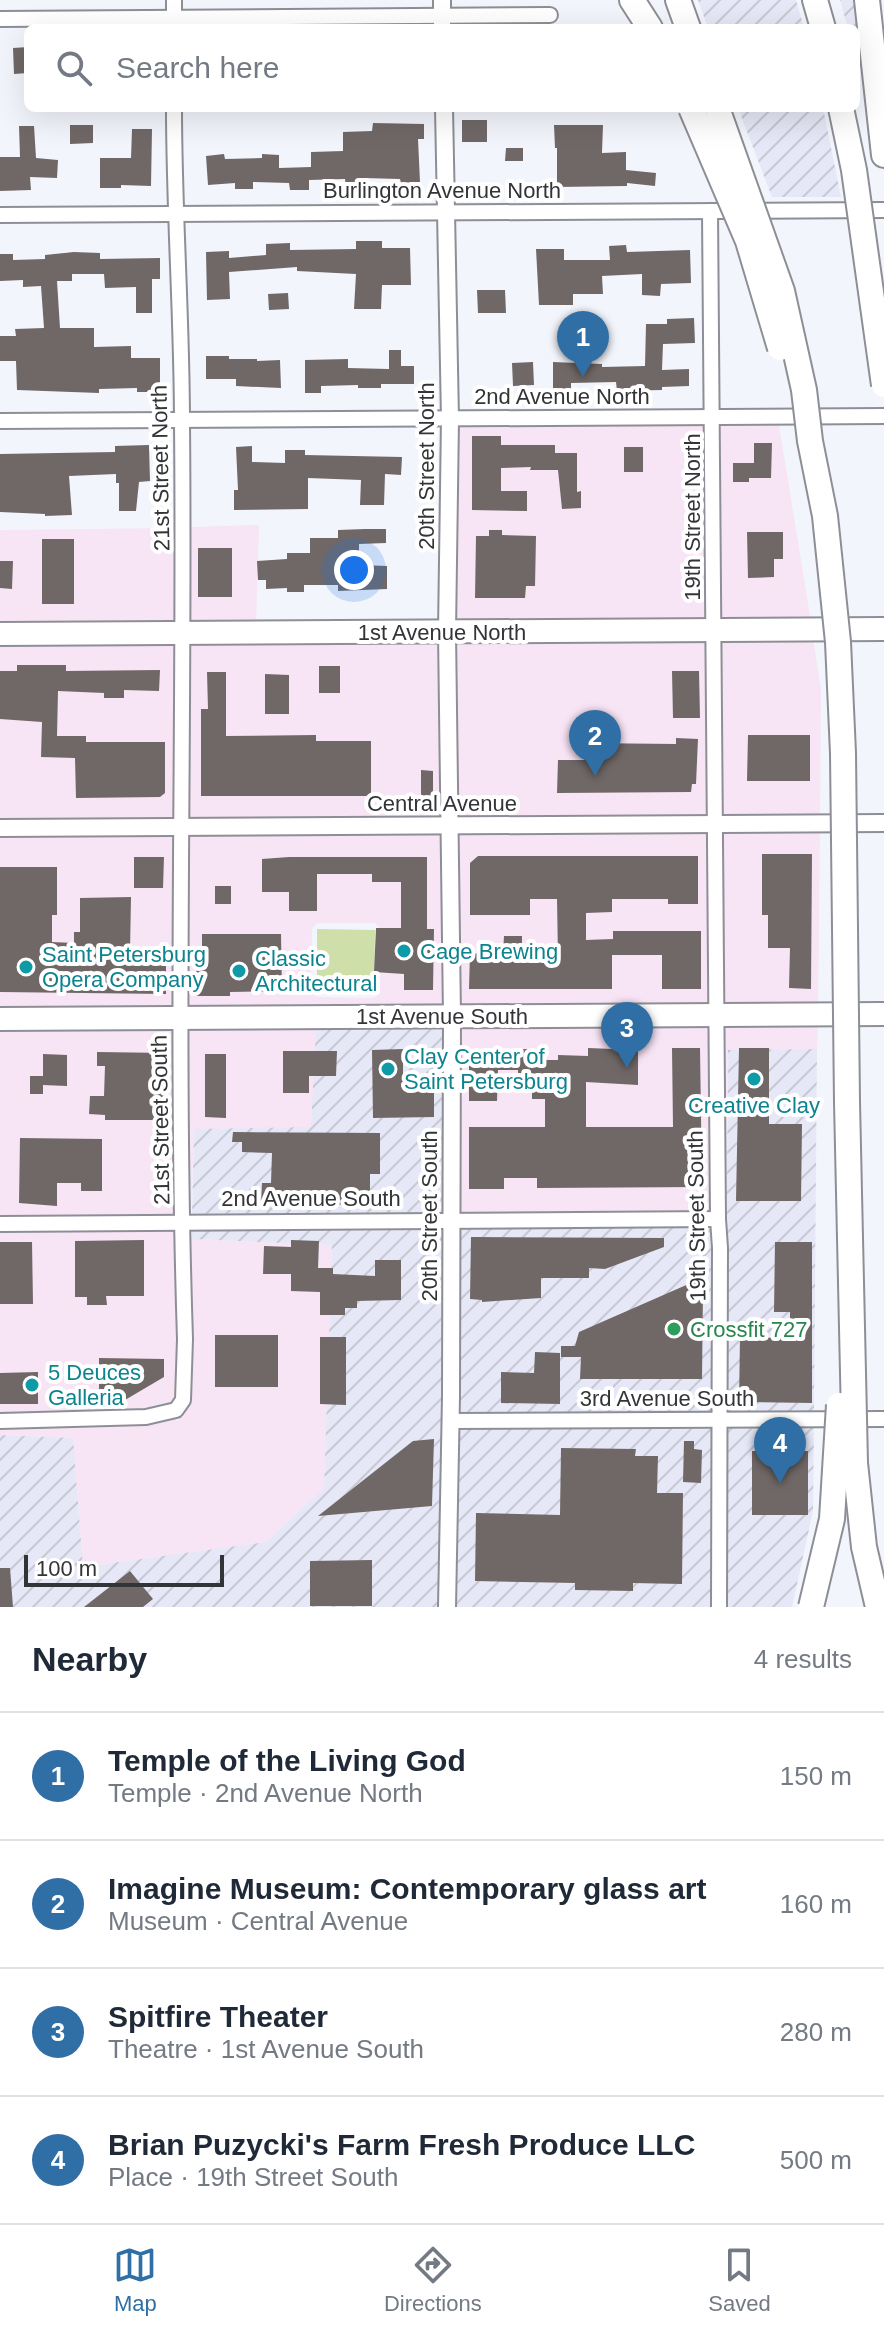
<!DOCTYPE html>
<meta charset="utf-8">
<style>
:root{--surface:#fff;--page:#f2f2f3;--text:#1f2937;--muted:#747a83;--line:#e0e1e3;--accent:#2f6fa5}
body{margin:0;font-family:Arial,sans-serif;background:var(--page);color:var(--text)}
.scale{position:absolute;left:24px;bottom:20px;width:200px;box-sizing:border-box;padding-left:8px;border:4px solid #333437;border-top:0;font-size:22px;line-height:28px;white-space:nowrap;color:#333437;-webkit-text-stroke:6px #fff;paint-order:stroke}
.you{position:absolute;left:354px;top:570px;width:28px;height:28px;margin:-20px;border:6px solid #fff;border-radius:50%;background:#1a73e8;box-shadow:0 0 0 12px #1a73e833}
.badge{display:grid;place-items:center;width:52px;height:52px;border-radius:50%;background:var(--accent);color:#fff;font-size:26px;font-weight:700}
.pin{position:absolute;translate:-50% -66px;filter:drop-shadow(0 2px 4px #0008)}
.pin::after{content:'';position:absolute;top:42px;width:28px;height:24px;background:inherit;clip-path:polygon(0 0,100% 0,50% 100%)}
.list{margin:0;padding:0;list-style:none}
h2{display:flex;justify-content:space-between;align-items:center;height:104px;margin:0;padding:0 32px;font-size:34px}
h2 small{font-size:26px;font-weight:400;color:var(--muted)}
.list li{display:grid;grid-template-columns:52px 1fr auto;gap:24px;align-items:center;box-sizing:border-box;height:128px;padding:0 32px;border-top:2px solid var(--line)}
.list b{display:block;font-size:30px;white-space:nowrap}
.list p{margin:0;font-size:26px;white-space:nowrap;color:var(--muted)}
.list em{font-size:26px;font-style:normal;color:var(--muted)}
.icon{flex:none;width:44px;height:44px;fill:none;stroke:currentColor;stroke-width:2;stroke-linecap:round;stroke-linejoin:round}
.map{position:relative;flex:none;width:884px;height:1607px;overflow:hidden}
.search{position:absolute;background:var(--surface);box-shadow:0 8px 32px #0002;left:24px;right:24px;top:24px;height:88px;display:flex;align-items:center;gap:20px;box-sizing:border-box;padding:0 28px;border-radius:12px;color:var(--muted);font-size:30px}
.sheet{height:616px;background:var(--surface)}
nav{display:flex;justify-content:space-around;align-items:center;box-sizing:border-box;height:112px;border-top:2px solid var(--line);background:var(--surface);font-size:22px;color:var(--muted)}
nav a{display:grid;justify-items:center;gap:4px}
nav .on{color:var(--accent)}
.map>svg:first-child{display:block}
</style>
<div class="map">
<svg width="884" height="1607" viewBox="0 0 884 1607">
<defs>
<pattern id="industrial-furrows" width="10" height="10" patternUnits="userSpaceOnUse" patternTransform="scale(2)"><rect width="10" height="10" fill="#e6e8f7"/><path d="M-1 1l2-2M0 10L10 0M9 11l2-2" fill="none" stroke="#c6c8d4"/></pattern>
</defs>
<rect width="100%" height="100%" fill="#f3f5fc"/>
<g fill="#f7e4f5" fill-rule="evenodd">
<polygon points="707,425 708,623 454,624 457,426"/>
<polygon points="720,425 779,425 811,622 721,623"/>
<polygon points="259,525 256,625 189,625 189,527"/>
<polygon points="176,528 175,626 0,627 0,530"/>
<polygon points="708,638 710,816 456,817 454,639"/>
<polygon points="721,638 813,638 821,689 820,815 723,816"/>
<polygon points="440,640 442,817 187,819 189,641"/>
<polygon points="175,641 173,819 0,820 0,642"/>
<polygon points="723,831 820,831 818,1007 724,1007"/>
<polygon points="710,832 710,1007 458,1009 456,833"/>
<path d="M442,833l3,176 -257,1 -1,-176zM317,923h58l6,7 -1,62 -6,6 -57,-1 -6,-6 1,-62z"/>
<polygon points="173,834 174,1010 0,1011 0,835"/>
<polygon points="724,1022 818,1022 817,1049 728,1050 725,1221"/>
<polygon points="710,1023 711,1211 458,1212 462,1024"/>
<polygon points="445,1024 311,1128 194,1129 191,1214 188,1026"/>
<polygon points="0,1026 174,1026 177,1214 0,1216"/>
<polygon points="177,1229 178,1379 177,1397 172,1404 145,1409 0,1413 0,1231"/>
<polygon points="191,1229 192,1239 332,1245 324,1488 266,1542 83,1567 73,1438 0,1435 0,1429 146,1424 175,1419 177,1421 184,1416 190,1401 192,1379"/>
</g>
<g fill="url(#industrial-furrows)">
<polygon points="698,0 796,0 804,28 708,28"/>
<polygon points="840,0 855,0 860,67 856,54 856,28 848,28"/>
<polygon points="738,108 823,108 841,197 772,197"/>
<polygon points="445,1024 444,1212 192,1214 194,1129 311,1127 316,1029"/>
<polygon points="817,1049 814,1411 725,1412 728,1050"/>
<polygon points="444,1227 440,1607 0,1607 0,1435 73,1438 83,1567 266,1542 324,1488 332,1245 192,1239 192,1229"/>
<polygon points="546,1227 711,1227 711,1412 457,1413 458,1230"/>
<polygon points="711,1427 712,1607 454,1607 457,1429"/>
<polygon points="725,1427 814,1427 813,1511 792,1607 726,1607"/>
</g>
<polygon fill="#cedfa9" points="317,929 375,930 374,991 317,991"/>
<g fill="#706867">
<polygon points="28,47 28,73 14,74 13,48"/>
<rect x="462" y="120" width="25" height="22"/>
<polygon points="373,123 424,124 424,139 418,139 420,182 401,183 400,179 363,178 363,186 346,187 345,179 309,180 309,190 290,190 289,183 253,182 253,189 235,189 235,183 208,185 206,156 224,154 225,159 262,158 262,154 279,155 279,168 311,167 311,152 343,151 343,132 372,131"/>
<polygon points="70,125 93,125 93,143 70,144"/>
<polygon points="554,125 603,125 602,153 626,152 626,170 656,173 655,186 627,183 627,186 557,187 557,148 555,148"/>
<polygon points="19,126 34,126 36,158 58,160 57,178 30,177 31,190 0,191 0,157 20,157"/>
<polygon points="132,129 152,129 151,186 121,185 121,188 100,188 100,158 131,158"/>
<polygon points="506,148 523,148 523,161 505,161"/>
<polygon points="356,241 382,241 382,248 410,248 411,285 382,285 381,309 354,309 356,274 297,271 297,267 229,272 230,299 207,300 206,252 229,251 229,258 266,255 266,244 290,243 290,250 356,249"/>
<polygon points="626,245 627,252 690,250 691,283 661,284 660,296 642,295 642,274 602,276 603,294 573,294 573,305 539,305 536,249 564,249 564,260 610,260 609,246"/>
<polygon points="74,252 100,253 100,259 160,258 160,279 152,279 152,313 136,313 136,287 105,288 104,274 72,274 72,281 57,281 60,328 94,328 94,347 131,346 131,358 160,358 160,392 137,392 137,388 99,389 99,393 17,390 16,361 0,361 0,336 16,336 15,329 44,328 41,286 23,287 23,280 0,281 0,254 13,254 13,260 45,259 45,255"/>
<polygon points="477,290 505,290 506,313 478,313"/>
<polygon points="288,293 289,309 269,310 268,294"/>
<polygon points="694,318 695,343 663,344 662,370 689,369 689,386 662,387 662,390 617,391 616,382 571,383 571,391 553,390 553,362 602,364 602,367 645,366 646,324 667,324 667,319"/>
<polygon points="389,350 401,350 401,366 414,366 414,384 381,384 381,388 358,388 358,385 321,386 321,393 305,393 305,360 348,359 348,368 389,369"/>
<polygon points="206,356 229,356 229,359 257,359 257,361 280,360 281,388 236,386 236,379 206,379"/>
<polygon points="533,362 534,385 513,386 512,363"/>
<polygon points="472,436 501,436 501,445 555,445 555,453 577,453 577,492 581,491 581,508 562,509 558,470 530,470 531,467 501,468 501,491 527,491 527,511 472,510"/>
<polygon points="754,443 772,443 771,478 749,478 749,482 733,482 733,463 754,463"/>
<polygon points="149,445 150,481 139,482 136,511 119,511 119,483 116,483 116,474 69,476 72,515 45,516 45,514 0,512 0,454 115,452 115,446"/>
<polygon points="252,446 252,462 285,463 285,450 305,450 305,455 402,457 401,475 385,474 384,505 360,505 361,480 308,478 308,509 234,510 234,490 238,490 236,447"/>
<rect x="624" y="447" width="19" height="25"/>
<polygon points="365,529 386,529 386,543 359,544 359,565 387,566 387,589 338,591 338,585 304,585 304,592 287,592 287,588 266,589 266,580 258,580 257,561 287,559 287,553 310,553 310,538 338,538 338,530"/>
<polygon points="489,530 502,530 502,535 536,536 535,586 526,586 525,598 475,598 476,536 489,536"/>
<polygon points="747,532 783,532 783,559 774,559 774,577 748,578"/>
<rect x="42" y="539" width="32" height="65"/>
<rect x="198" y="548" width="34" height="49"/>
<polygon points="0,561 13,561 12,589 0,588"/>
<polygon points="17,665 66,665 66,671 160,670 159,691 124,690 124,698 104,698 104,693 58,691 57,736 86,736 86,742 165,742 165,793 160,797 76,798 75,758 41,757 42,722 0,719 0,671 17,671"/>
<rect x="319" y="666" width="21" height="27"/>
<polygon points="672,671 699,671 700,718 673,718"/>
<polygon points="207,672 226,672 226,736 316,735 316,741 371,741 371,796 201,796 201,709 208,709"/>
<polygon points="265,674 289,675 289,714 265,714"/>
<polygon points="748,735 810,735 810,781 747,781"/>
<polygon points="676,738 698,739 696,784 692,784 691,792 557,793 558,760 584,760 584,743 676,744"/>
<polygon points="421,770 433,771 433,796 421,796"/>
<polygon points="762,854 812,854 811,989 789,988 790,948 768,948 768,915 762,915"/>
<polygon points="478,856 698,856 698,904 668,904 668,899 612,899 612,912 586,913 586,940 613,939 613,931 701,931 701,989 662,989 662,955 612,955 612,989 469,989 470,953 503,954 504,936 522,936 522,947 531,947 531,957 558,957 557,899 530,899 530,915 470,915 470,863"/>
<polygon points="134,857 164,857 163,888 134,888"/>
<polygon points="289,857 427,857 427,929 434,929 433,990 404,990 404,974 374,972 376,928 401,928 401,882 372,882 372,874 317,874 317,911 289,911 289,892 262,892 262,859"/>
<polygon points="0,867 57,867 57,915 52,915 52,942 74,943 74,932 80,932 80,898 131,897 130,951 166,951 166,994 0,992"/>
<rect x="215" y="886" width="16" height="18"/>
<polygon points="202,934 281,934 282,991 230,992 230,996 196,996 196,951 202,951"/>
<polygon points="588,1048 638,1050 638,1085 586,1082 586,1127 673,1127 672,1048 700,1048 702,1187 537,1188 537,1178 504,1178 504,1189 469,1189 469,1127 545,1127 545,1099 532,1099 532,1090 518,1090 518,1070 498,1070 497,1101 469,1101 469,1051 528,1049 528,1060 558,1060 558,1055 588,1056"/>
<polygon points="739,1048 769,1048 769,1124 802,1124 801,1201 736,1201"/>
<polygon points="403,1049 403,1088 434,1088 434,1117 373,1118 372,1050"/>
<polygon points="283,1051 337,1051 336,1076 309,1076 309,1093 283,1093"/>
<polygon points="97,1052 167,1053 166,1120 105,1120 105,1115 89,1114 90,1096 104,1096 105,1066 97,1066"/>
<polygon points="43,1054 67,1055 67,1086 43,1085"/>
<polygon points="205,1054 226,1054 226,1118 205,1117"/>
<rect x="30" y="1076" width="13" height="18"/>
<polygon points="233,1132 380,1133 380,1174 370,1174 370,1205 261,1204 262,1183 271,1183 272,1153 242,1152 242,1142 232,1142"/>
<polygon points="20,1138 102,1139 102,1191 81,1191 81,1183 57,1183 57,1206 19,1203"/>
<polygon points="471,1237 664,1238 664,1247 605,1269 589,1268 589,1278 541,1278 541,1298 482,1302 482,1300 470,1299"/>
<polygon points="144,1240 144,1296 106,1296 107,1305 87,1305 87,1297 75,1297 75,1241"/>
<polygon points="291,1240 319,1241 318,1268 333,1268 333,1274 375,1276 375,1260 401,1260 401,1300 357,1301 357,1308 345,1308 345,1315 320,1315 320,1292 291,1291 291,1274 263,1274 264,1246 291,1247"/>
<polygon points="0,1242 32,1242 33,1304 0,1304"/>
<polygon points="775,1242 812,1242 812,1403 739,1402 740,1337 790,1338 790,1312 774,1312"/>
<polygon points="700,1279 703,1288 702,1379 580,1379 581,1357 561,1357 561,1346 575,1346 579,1332"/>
<rect x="215" y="1335" width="63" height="52"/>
<polygon points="320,1337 346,1337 346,1405 320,1404"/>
<polygon points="535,1352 560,1353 560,1404 501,1403 501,1372 534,1373"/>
<polygon points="99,1358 164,1359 164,1377 125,1400 99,1399"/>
<polygon points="38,1372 38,1404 0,1404 0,1373"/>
<polygon points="434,1439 432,1506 318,1516 413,1441"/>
<polygon points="684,1441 694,1441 694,1449 702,1450 701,1483 683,1482"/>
<polygon points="561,1448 636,1449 635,1456 658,1456 657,1493 683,1493 682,1584 633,1583 633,1591 575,1590 575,1583 475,1581 476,1513 560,1515"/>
<rect x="752" y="1451" width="56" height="64"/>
<polygon points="372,1560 372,1606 310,1606 310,1561"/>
<polygon points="0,1568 10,1568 13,1607 0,1607"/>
<polygon points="130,1571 153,1599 143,1607 84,1607"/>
</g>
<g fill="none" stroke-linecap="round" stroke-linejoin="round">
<defs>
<g id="minor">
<polyline points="174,0 174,28"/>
<polyline points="0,19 550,15"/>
<polyline points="710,211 718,1219 720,1248 719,1607"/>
<polyline points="0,215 884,210"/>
<polyline points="0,421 884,416"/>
<polyline points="0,1224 718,1219"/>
<path d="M0,1421l146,-4 30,-7 7,-10 2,-61c-10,-305 0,-610 -3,-916 0,-105 -8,-210 -8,-315"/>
<polyline points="450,1421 884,1419"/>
</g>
<g id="tertiary">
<polyline points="442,0 442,28"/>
<polyline points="444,108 450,419 447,632 452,1016 451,1397 447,1607"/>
<polyline points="0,828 884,823"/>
</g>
<g id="primary">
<polyline points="0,634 884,629"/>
<polyline points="0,1019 884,1014"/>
</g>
<g id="motorway">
<polyline points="632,0 650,28"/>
<polyline points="678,0 688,28"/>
<polyline points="815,0 823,28"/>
<polyline points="867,0 884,155"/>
</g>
</defs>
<use href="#minor" stroke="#8e8f96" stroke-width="18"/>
<use href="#tertiary" stroke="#8e8f96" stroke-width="20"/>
<use href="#primary" stroke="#8e8f96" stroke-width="26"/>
<use href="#motorway" stroke="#8e8f96" stroke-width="28"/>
<use href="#minor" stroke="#fff" stroke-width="14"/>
<use href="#tertiary" stroke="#fff" stroke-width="16"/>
<use href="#primary" stroke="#fff" stroke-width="22"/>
<use href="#motorway" stroke="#fff" stroke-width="24"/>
<defs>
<g id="motorway-bridge">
<polyline points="691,108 748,241 780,348"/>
<polyline points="717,108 782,291 804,390 810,441 825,516 838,642 843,753 847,1102 855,1463 864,1547 878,1607"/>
<polyline points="841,108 854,170 884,385"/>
<polyline points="811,1607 832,1519 839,1405"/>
</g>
</defs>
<use href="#motorway-bridge" stroke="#8e8f96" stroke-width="28" stroke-linecap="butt"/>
<use href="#motorway-bridge" stroke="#fff" stroke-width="24"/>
</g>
<g fill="#0f9aa8" stroke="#fff" stroke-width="3">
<circle cx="404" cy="951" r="8"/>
<circle cx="26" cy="967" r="8"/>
<circle cx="239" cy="971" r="8"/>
<circle cx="388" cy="1069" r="8"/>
<circle cx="754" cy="1079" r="8"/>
<circle cx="32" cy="1385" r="8"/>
</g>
<circle fill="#2e9e5b" stroke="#fff" stroke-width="3" cx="674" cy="1329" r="8"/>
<g text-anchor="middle" stroke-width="8" stroke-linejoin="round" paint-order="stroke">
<g font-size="22" fill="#333437" stroke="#fff">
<text x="442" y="198">Burlington Avenue North</text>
<text x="562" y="404">2nd Avenue North</text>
<text transform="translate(426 466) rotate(-90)" y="8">20th Street North</text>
<text transform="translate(160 468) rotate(-91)" y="8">21st Street North</text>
<text transform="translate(692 517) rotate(-90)" y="8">19th Street North</text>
<text x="442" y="640">1st Avenue North</text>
<text x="442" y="811">Central Avenue</text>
<text x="442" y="1024">1st Avenue South</text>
<text transform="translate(160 1120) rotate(-91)" y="8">21st Street South</text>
<text x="311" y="1206">2nd Avenue South</text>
<text transform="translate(429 1216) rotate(-90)" y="8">20th Street South</text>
<text transform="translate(696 1216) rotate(-91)" y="8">19th Street South</text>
<text x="667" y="1406">3rd Avenue South</text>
</g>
<g font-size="22" fill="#0d838f" stroke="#fff" text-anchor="start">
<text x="420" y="959">Cage Brewing</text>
<text x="42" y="962">Saint Petersburg<tspan x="42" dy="25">Opera Company</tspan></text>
<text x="255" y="966">Classic<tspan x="255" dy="25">Architectural</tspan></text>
<text x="404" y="1064">Clay Center of<tspan x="404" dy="25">Saint Petersburg</tspan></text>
<text x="754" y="1113" text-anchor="middle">Creative Clay</text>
<text x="48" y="1380">5 Deuces<tspan x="48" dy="25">Galleria</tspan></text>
</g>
<g font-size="22" fill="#27864d" stroke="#fff" text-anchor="start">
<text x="690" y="1337">Crossfit 727</text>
</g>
</g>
</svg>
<div class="scale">100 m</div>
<div class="you"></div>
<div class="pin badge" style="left:583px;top:377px">1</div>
<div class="pin badge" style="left:595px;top:776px">2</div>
<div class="pin badge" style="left:627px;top:1068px">3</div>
<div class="pin badge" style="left:780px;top:1483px">4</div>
<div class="search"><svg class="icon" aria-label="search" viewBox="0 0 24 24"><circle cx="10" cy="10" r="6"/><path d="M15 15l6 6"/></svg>Search here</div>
</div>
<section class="sheet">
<h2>Nearby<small>4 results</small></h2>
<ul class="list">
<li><span class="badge">1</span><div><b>Temple of the Living God</b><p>Temple · 2nd Avenue North</p></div><em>150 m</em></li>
<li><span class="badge">2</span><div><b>Imagine Museum: Contemporary glass art</b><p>Museum · Central Avenue</p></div><em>160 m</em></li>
<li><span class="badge">3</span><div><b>Spitfire Theater</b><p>Theatre · 1st Avenue South</p></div><em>280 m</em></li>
<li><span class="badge">4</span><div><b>Brian Puzycki's Farm Fresh Produce LLC</b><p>Place · 19th Street South</p></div><em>500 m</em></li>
</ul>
</section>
<nav>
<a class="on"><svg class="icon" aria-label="map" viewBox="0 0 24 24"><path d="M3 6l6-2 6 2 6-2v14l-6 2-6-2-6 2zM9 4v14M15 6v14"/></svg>Map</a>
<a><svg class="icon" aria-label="directions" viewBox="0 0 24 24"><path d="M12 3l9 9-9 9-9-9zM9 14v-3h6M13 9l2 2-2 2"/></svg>Directions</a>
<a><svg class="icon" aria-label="saved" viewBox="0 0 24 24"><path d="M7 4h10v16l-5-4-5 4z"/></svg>Saved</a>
</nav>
